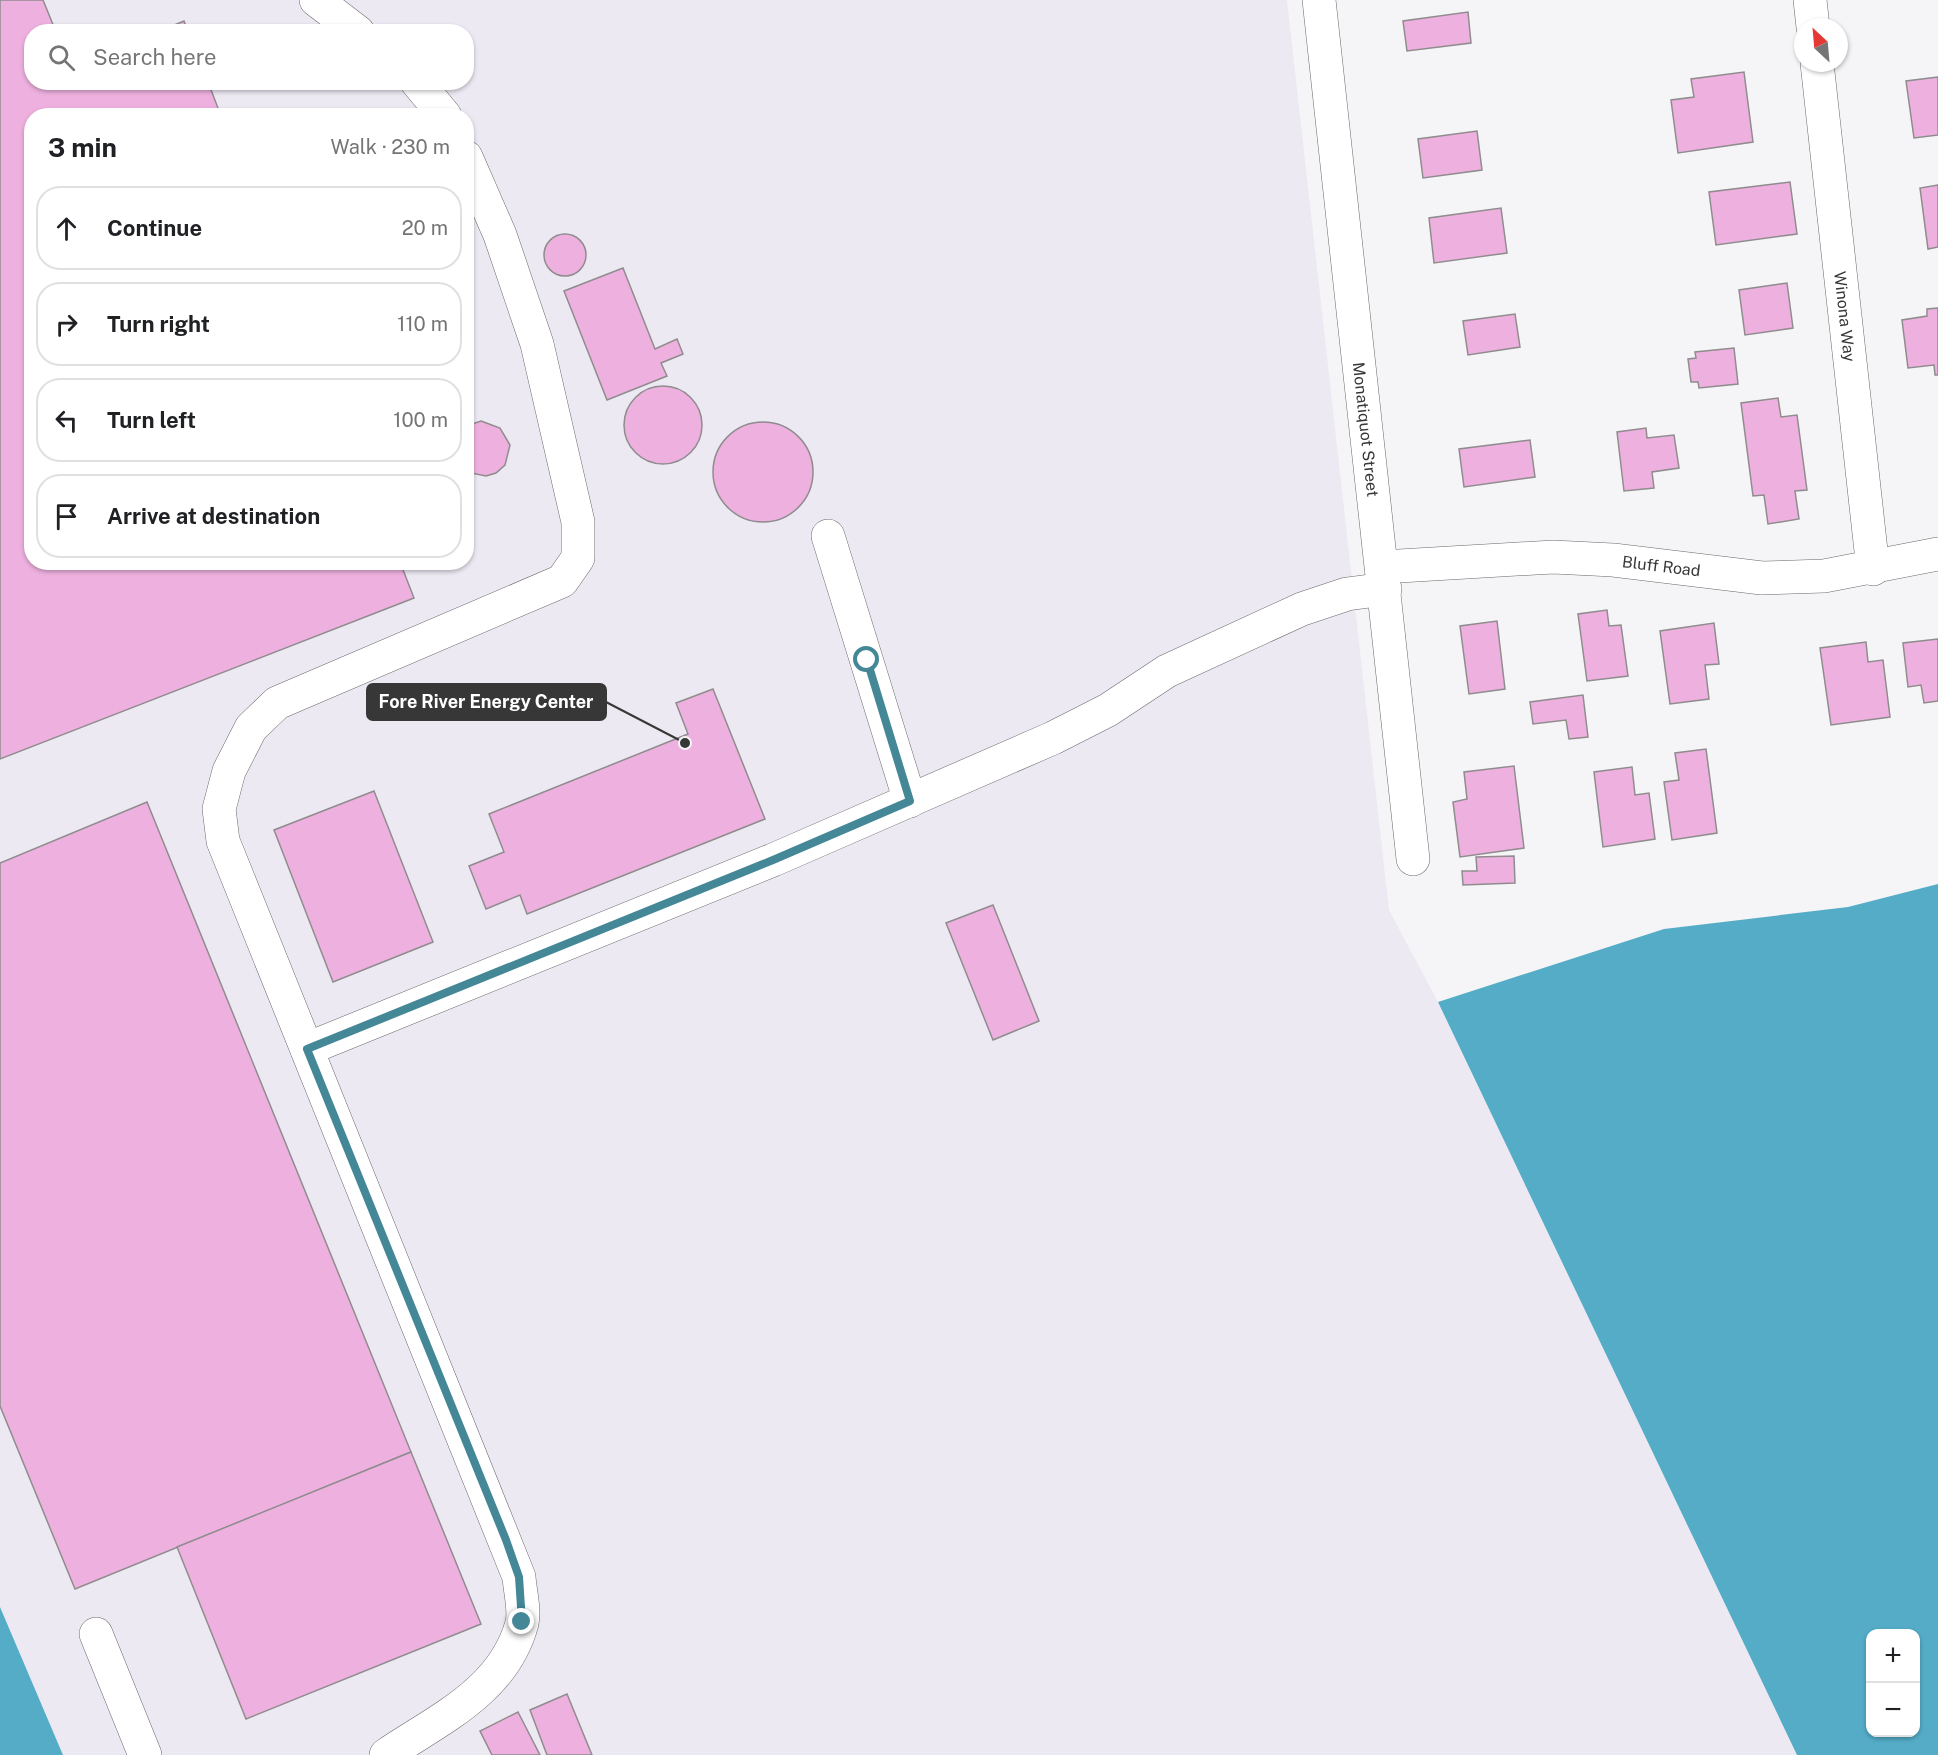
<!DOCTYPE html>
<meta charset="utf-8">
<style>
:root{--surface:#fff;--page:#f2f2f2;--text:#202124;--muted:#757577;--line:#e0e0e0}
body{margin:0;font-family:"Public Sans",sans-serif;background:var(--page);color:var(--text)}
.controls{position:absolute;right:18px;bottom:18px;display:grid;overflow:hidden;border-radius:12px;box-shadow:0 2px 4px #0004}
.controls button{width:54px;height:54px;display:grid;place-items:center;padding:0;border:0;border-bottom:2px solid var(--line);background:var(--surface);color:var(--text);font:30px sans-serif}
.compass{position:absolute;left:1794px;top:18px;width:54px;height:54px;border-radius:50%;background:var(--surface);box-shadow:0 2px 4px #0004;rotate:334deg}
.stop{position:absolute;width:18px;height:18px;margin:-14px;border:4px solid #448796;border-radius:50%;background:#fff}
.stop.end{background:#448796;border-color:#fff;box-shadow:0 2px 6px #0008}
.list{margin:0;padding:0;list-style:none}
h2{display:flex;justify-content:space-between;align-items:center;height:78px;margin:0;padding:0 24px;font-size:26px}
h2 small{font-size:20px;font-weight:400;color:var(--muted)}
.list li{display:grid;grid-template-columns:39px 1fr auto;gap:18px;align-items:center;box-sizing:border-box;height:84px;margin:0 12px 12px;padding:0 12px;border:2px solid var(--line);border-radius:24px}
.list b{display:block;font-size:22px;white-space:nowrap}
.list em{font-size:20px;font-style:normal;color:var(--muted)}
.icon{flex:none;width:33px;height:33px;fill:none;stroke:currentColor;stroke-width:2;stroke-linecap:round;stroke-linejoin:round}
.map{position:relative;flex:none;width:1938px;height:1755px;overflow:hidden}
.search{position:absolute;background:var(--surface);box-shadow:0 2px 4px #0004;left:24px;top:24px;width:450px;height:66px;display:flex;align-items:center;gap:15px;box-sizing:border-box;padding:0 21px;border-radius:24px;color:var(--muted);font-size:22px}
.panel{position:absolute;background:var(--surface);box-shadow:0 2px 4px #0004;left:24px;top:108px;width:450px;height:462px;border-radius:24px}
.map>svg:first-child{display:block}
</style>
<div class="map">
<svg width="1938" height="1755" viewBox="0 0 1938 1755">
<rect width="100%" height="100%" fill="#f5f4f7"/>
<path fill="#ede9f3" fill-rule="evenodd" d="M0,0h1287l102,910 49,92 359,753h-1734l-63,-148zM32,32h434v50h-434zM32,116h434v446h-434z"/>
<g fill="#54acc7" fill-rule="evenodd">
<path d="M1938,884v871h-141l-359,-753 226,-73 184,-22zM1870,1634h46v98h-46z"/>
<polygon points="0,1607 63,1755 0,1755"/>
</g>
<g fill="#eeb1df" stroke="#8f8c8e" stroke-width="1.5">
<polygon points="0,0 43,0 56,32 32,32 32,82 208,82 221,116 32,116 32,562 400,562 414,598 0,759"/>
<polygon points="1468,12 1471,43 1407,51 1403,21"/>
<polygon points="184,21 188,32 157,32"/>
<polygon points="1744,72 1753,142 1678,153 1671,100 1694,97 1691,79"/>
<polygon points="1938,77 1938,135 1914,138 1906,81"/>
<polygon points="1477,131 1482,170 1423,178 1418,139"/>
<polygon points="1790,182 1797,234 1716,245 1709,192"/>
<polygon points="1938,185 1938,247 1928,249 1920,188"/>
<polygon points="1501,208 1507,253 1434,263 1429,218"/>
<circle cx="565" cy="255" r="21"/>
<polygon points="623,268 655,349 677,339 683,354 661,363 667,376 607,400 564,291"/>
<polygon points="1787,283 1793,328 1745,335 1739,290"/>
<polygon points="1938,308 1938,375 1935,375 1934,365 1908,368 1902,320 1927,316 1927,309"/>
<polygon points="1515,314 1520,347 1468,355 1463,321"/>
<polygon points="1734,348 1738,384 1699,388 1698,382 1691,382 1688,359 1696,358 1695,352"/>
<circle cx="663" cy="425" r="39"/>
<polygon points="1778,398 1781,417 1797,415 1807,490 1795,491 1799,519 1768,524 1764,495 1753,496 1741,403"/>
<polygon points="481,421 500,428 510,445 505,465 496,473 486,476 466,472 466,426"/>
<circle cx="763" cy="472" r="50"/>
<polygon points="1646,428 1647,438 1674,435 1679,468 1652,472 1654,488 1624,491 1617,432"/>
<polygon points="1530,440 1535,477 1464,487 1459,449"/>
<polygon points="1607,610 1609,626 1621,625 1628,676 1587,681 1578,614"/>
<polygon points="1497,621 1505,689 1469,694 1460,626"/>
<polygon points="1714,623 1719,664 1705,665 1709,699 1670,704 1660,631"/>
<polygon points="1938,639 1938,701 1924,703 1921,685 1908,687 1903,643"/>
<polygon points="1866,642 1868,662 1883,660 1890,717 1831,725 1820,648"/>
<polygon points="713,689 765,819 527,914 520,895 486,909 469,866 504,852 489,814 688,734 676,703"/>
<polygon points="1583,695 1588,737 1569,739 1566,720 1533,724 1530,702"/>
<polygon points="1706,749 1717,833 1672,840 1664,782 1679,780 1675,753"/>
<polygon points="1514,766 1524,848 1460,857 1453,802 1467,799 1464,772"/>
<polygon points="1632,767 1635,795 1649,793 1655,839 1603,847 1594,772"/>
<polygon points="374,791 433,942 333,982 274,830"/>
<polygon points="147,802 411,1452 75,1589 0,1406 0,863"/>
<polygon points="1514,856 1515,883 1463,885 1462,871 1477,871 1476,857"/>
<polygon points="993,905 1039,1021 993,1040 946,923"/>
<polygon points="411,1452 481,1624 246,1719 177,1547"/>
<polygon points="567,1694 592,1755 547,1755 530,1710"/>
<polygon points="518,1712 540,1755 492,1755 480,1731"/>
</g>
<g fill="none" stroke-linecap="round" stroke-linejoin="round">
<defs>
<g id="minor">
<polyline points="316,0 358,32"/>
<path id="s1" d="M1319,0l94,859"/>
<polyline points="1810,0 1813,27"/>
<path id="s2" d="M1817,63l56,506"/>
<polyline points="417,82 445,116"/>
<polyline points="828,536 910,801"/>
<path id="s3" d="M1382,567l171,-10 60,3 149,18 62,-2 114,-22"/>
<polyline points="307,1049 773,860 1053,738 1108,710 1167,671 1302,609 1347,594 1385,589"/>
<polyline points="96,1634 145,1755"/>
<path d="M386,1755c53,-36 118,-64 136,-132 3,-13 -2,-32 -3,-46l-296,-736 -4,-32 10,-38 22,-43 26,-25 285,-122 16,-23v-36l-41,-178 -37,-109 -34,-78"/>
</g>
</defs>
<use href="#minor" stroke="#69686b" stroke-width="34"/>
<use href="#minor" stroke="#fff" stroke-width="33"/>
</g>
<g fill="none" stroke-linecap="round" stroke-linejoin="round">
<polyline stroke="#448796" stroke-width="8" points="522,1622 519,1577 506,1540 307,1049 773,860 910,801 867,660"/>
</g>
<g text-anchor="middle" stroke-width="4.5" stroke-linejoin="round" paint-order="stroke">
<g font-size="16" fill="#373738" stroke="#f5f4f7">
<text dy="6" stroke="none"><textPath href="#s2" startOffset="255">Winona Way</textPath></text>
<text dy="6" stroke="none"><textPath href="#s1" startOffset="432">Monatiquot Street</textPath></text>
<text dy="6" stroke="none"><textPath href="#s3" startOffset="280">Bluff Road</textPath></text>
</g>
</g>
<path fill="none" stroke="#373738" stroke-width="2" d="M685 743L606 702"/>
<circle fill="#373738" stroke="#f5f4f7" stroke-width="2" cx="685" cy="743" r="6"/>
<rect fill="#373738" stroke="#373738" stroke-width="2" x="367" y="684" width="239" height="36" rx="6"/>
<g font-size="18" text-anchor="middle" font-weight="bold" fill="#fff">
<text x="486" y="708">Fore River Energy Center</text>
</g>
</svg>
<div class="controls">
<button>+</button>
<button>−</button>
</div>
<svg class="compass" viewBox="-18 -18 36 36"><path d="M0-13l5 13h-10z" fill="#e53935"/><path d="M0 13l5-13h-10z" fill="#757577"/></svg>
<div class="stop" style="left:867px;top:660px"></div>
<div class="stop end" style="left:522px;top:1622px"></div>
<div class="search"><svg class="icon" aria-label="search" viewBox="0 0 24 24"><circle cx="10" cy="10" r="6"/><path d="M15 15l6 6"/></svg>Search here</div>
<section class="panel">
<h2>3 min<small>Walk · 230 m</small></h2>
<ul class="list">
<li><svg class="icon" aria-label="ahead" viewBox="0 0 24 24"><path d="M12 20V5M6 11l6-6 6 6"/></svg><div><b>Continue</b></div><em>20 m</em></li>
<li><svg class="icon" aria-label="right" viewBox="0 0 24 24"><path d="M7 20v-9h11M14 6l5 5-5 5"/></svg><div><b>Turn right</b></div><em>110 m</em></li>
<li><svg class="icon" aria-label="left" viewBox="0 0 24 24"><path d="M17 20v-9H6M10 6l-5 5 5 5"/></svg><div><b>Turn left</b></div><em>100 m</em></li>
<li><svg class="icon" aria-label="arrive" viewBox="0 0 24 24"><path d="M6 21V4h12l-3 4 3 4H6"/></svg><div><b>Arrive at destination</b></div></li>
</ul>
</section>
</div>
